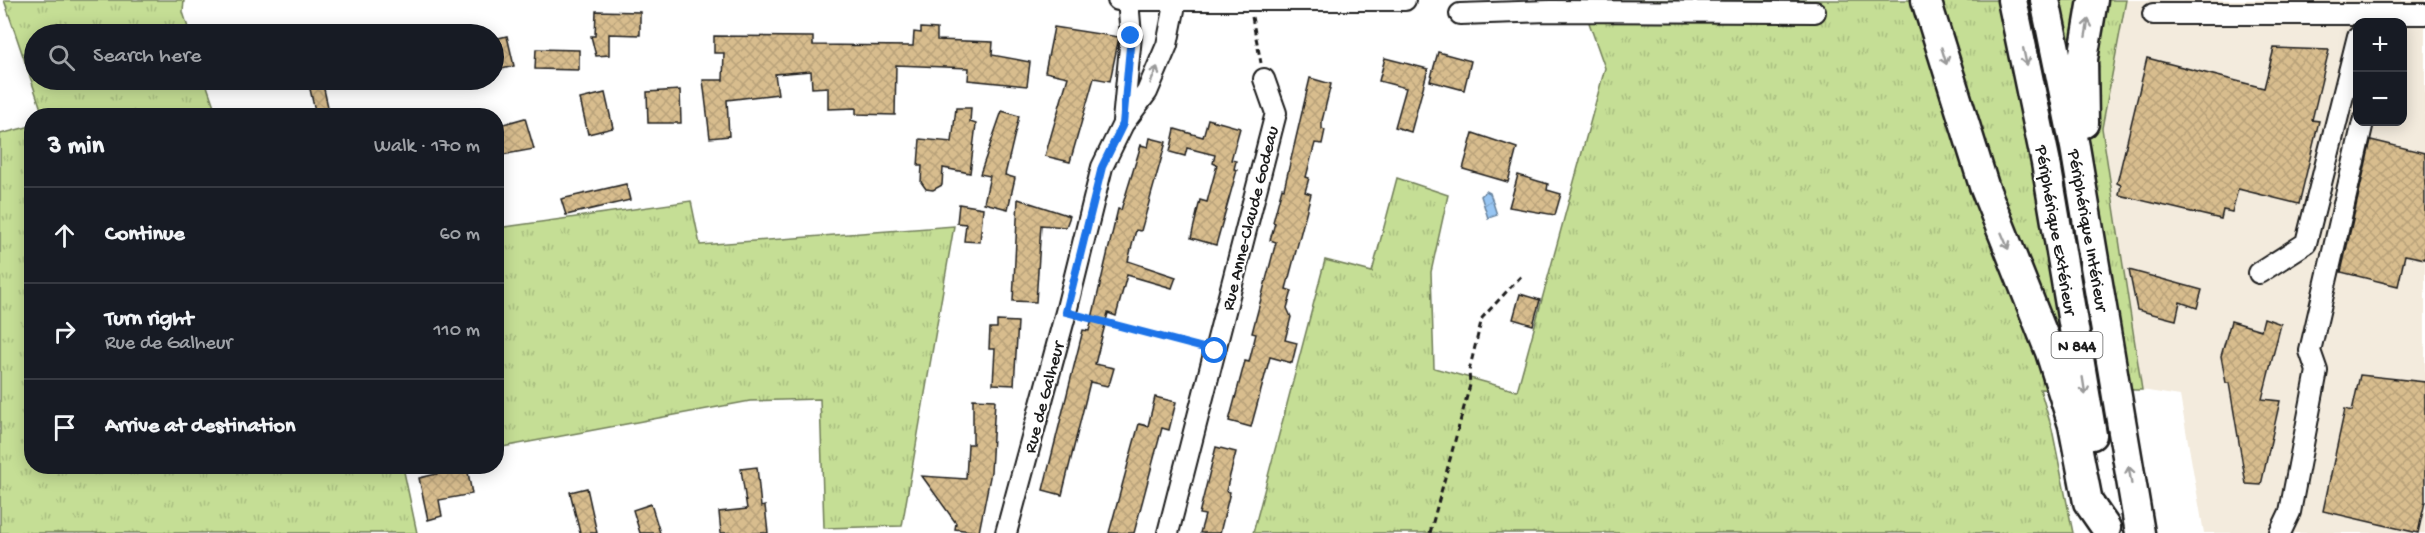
<!DOCTYPE html>
<meta charset="utf-8">
<style>
:root{--surface:#171b24;--page:#20242c;--text:#f1f3f6;--muted:#9ea1a6;--line:#363941}
body{margin:0;font-family:"Gochi Hand",sans-serif;background:var(--page);color:var(--text)}
.controls{position:absolute;right:18px;top:18px;display:grid;overflow:hidden;border-radius:12px;box-shadow:0 3px 15px #0003}
.controls button{width:54px;height:54px;display:grid;place-items:center;padding:0;border:0;border-bottom:2px solid var(--line);background:var(--surface);color:var(--text);font:30px sans-serif}
.stop{position:absolute;width:18px;height:18px;margin:-14px;border:4px solid #1a73e8;border-radius:50%;background:#fff}
.stop.end{background:#1a73e8;border-color:#fff;box-shadow:0 2px 6px #0008}
.list{margin:0;padding:0;list-style:none}
h2{display:flex;justify-content:space-between;align-items:center;height:78px;margin:0;padding:0 24px;font-size:26px}
h2 small{font-size:20px;font-weight:400;color:var(--muted)}
.list li{display:grid;grid-template-columns:39px 1fr auto;gap:18px;align-items:center;box-sizing:border-box;height:96px;padding:0 24px;border-top:2px solid var(--line)}
.list b{display:block;font-size:22px;white-space:nowrap}
.list p{margin:0;font-size:20px;white-space:nowrap;color:var(--muted)}
.list em{font-size:20px;font-style:normal;color:var(--muted)}
.icon{flex:none;width:33px;height:33px;fill:none;stroke:currentColor;stroke-width:2;stroke-linecap:round;stroke-linejoin:round}
.map{position:relative;flex:none;width:2425px;height:533px;overflow:hidden}
.search{position:absolute;background:var(--surface);box-shadow:0 3px 15px #0003;left:24px;top:24px;width:480px;height:66px;display:flex;align-items:center;gap:15px;box-sizing:border-box;padding:0 21px;border-radius:33px;color:var(--muted);font-size:22px}
.panel{position:absolute;background:var(--surface);box-shadow:0 3px 15px #0003;left:24px;top:108px;width:480px;height:366px;border-radius:24px}
.map>svg:first-child{display:block}
</style>
<div class="map">
<svg width="2425" height="533" viewBox="0 0 2425 533">
<defs>
<pattern id="grass-tufts" width="24" height="20" patternUnits="userSpaceOnUse" patternTransform="scale(1.5)"><rect width="24" height="20" fill="#c5de95"/><path d="M3 7l-1-3M5 7V3M7 7l1-3M15 17l-1-3M17 17v-4M19 17l1-3" fill="none" stroke="#a9be80"/></pattern>
<pattern id="water-waves" width="16" height="10" patternUnits="userSpaceOnUse" patternTransform="scale(1.5)"><rect width="16" height="10" fill="#97c5f2"/><path d="M0 5q4-4 8 0t8 0" fill="none" stroke="#82a9cf"/></pattern>
<pattern id="building-cross-hatch" width="8" height="8" patternUnits="userSpaceOnUse" patternTransform="scale(1.5)"><rect width="8" height="8" fill="#d8bd8e"/><path d="M0 0l8 8M0 8l8-8" fill="none" stroke="#b9a27a"/></pattern>
</defs>
<rect width="100%" height="100%" fill="#fff"/>
<filter id="ink" filterUnits="userSpaceOnUse"><feTurbulence type="fractalNoise" baseFrequency=".0167" numOctaves="2"/><feDisplacementMap in="SourceGraphic" scale="12" xChannelSelector="R" yChannelSelector="G"/><feConvolveMatrix kernelMatrix="1 2 1 2 8 2 1 2 1" color-interpolation-filters="sRGB"/></filter>
<g filter="url(#ink)">
<path fill="#f3ebdd" fill-rule="evenodd" d="M2126,0h299v533h-221l-24,-137 -38,-6 -40,-262zM2358,22h44v100h-44z"/>
<g fill="url(#grass-tufts)" stroke="#707d58" stroke-width="1.5">
<polygon points="4,0 184,0 183,12 190,34 34,34 34,80 205,80 217,115 43,115"/>
<polygon points="1581,0 2126,0 2102,128 2142,390 2040,389 2052,429 2073,533 1253,533 1325,260 1372,272 1397,178 1448,195 1431,272 1434,368 1517,391 1605,68"/>
<polygon points="31,126 32,466 403,467 417,533 0,533 0,134"/>
<polygon points="691,201 700,245 954,226 902,526 824,528 820,399 750,401 497,448 497,228"/>
</g>
<polygon fill="url(#water-waves)" stroke="#66819c" stroke-width="1.5" points="1486,191 1490,193 1497,215 1488,218 1481,196"/>
<g fill="url(#building-cross-hatch)" stroke="#1c1c1c" stroke-width="1.5">
<polygon points="596,11 640,12 640,35 609,34 609,55 596,56 591,36 595,36"/>
<polygon points="1054,27 1119,37 1110,81 1094,78 1070,162 1045,156 1068,77 1045,72"/>
<polygon points="921,28 937,29 937,40 993,42 992,55 1030,62 1027,86 968,80 969,68 896,65 895,115 856,114 856,108 828,109 828,87 812,88 811,71 775,74 778,94 727,100 729,136 710,138 703,80 723,80 724,53 714,53 714,36 813,37 813,45 913,46 914,32 921,33"/>
<polygon points="507,36 514,66 494,71 494,39"/>
<polygon points="2274,48 2329,50 2312,120 2319,121 2299,204 2238,189 2232,212 2223,210 2221,219 2119,195 2121,185 2117,183 2147,58 2264,88"/>
<polygon points="536,49 579,50 579,70 535,69"/>
<polygon points="1438,52 1471,61 1464,90 1430,81"/>
<polygon points="1385,58 1428,69 1411,132 1395,127 1406,88 1379,81"/>
<polygon points="1310,78 1331,84 1322,121 1322,129 1325,130 1322,144 1315,143 1306,177 1309,178 1305,192 1311,194 1286,289 1292,291 1287,308 1291,317 1285,340 1297,343 1292,363 1270,357 1251,427 1229,421 1245,361 1249,362 1256,334 1252,333 1276,242 1270,240 1275,223 1273,222 1282,188 1284,189"/>
<polygon points="308,80 322,80 330,116 316,116"/>
<polygon points="680,90 681,123 648,123 647,92"/>
<polygon points="605,93 613,128 588,134 580,99"/>
<polygon points="956,108 971,108 970,122 976,124 970,173 943,168 942,185 933,190 926,189 921,182 922,166 918,166 920,139 952,142"/>
<polygon points="1002,111 1019,116 1005,175 1015,178 1008,209 984,203 990,176 980,174"/>
<polygon points="525,118 534,149 496,156 496,126"/>
<polygon points="1208,119 1240,128 1231,160 1236,161 1234,169 1237,170 1216,245 1191,238 1200,200 1207,202 1217,165 1213,163 1215,155 1187,148 1185,156 1170,152 1175,129 1203,137"/>
<polygon points="1473,133 1517,148 1508,182 1463,169"/>
<polygon points="1150,138 1166,142 1141,231 1136,230 1128,261 1176,277 1172,288 1127,275 1116,316 1108,313 1095,364 1114,368 1110,382 1107,386 1090,382 1062,495 1043,490 1083,330 1089,331 1118,209 1121,210 1141,145 1148,147"/>
<polygon points="2371,140 2425,153 2425,259 2405,255 2398,286 2341,272"/>
<polygon points="1518,175 1548,184 1547,190 1561,194 1555,215 1509,207"/>
<polygon points="626,184 630,200 566,215 561,199"/>
<polygon points="1018,199 1070,216 1066,227 1041,225 1036,302 1013,301"/>
<polygon points="959,204 983,208 980,242 964,241 966,224 957,223"/>
<polygon points="2129,270 2202,290 2197,308 2180,302 2176,320 2137,310"/>
<polygon points="1520,294 1540,300 1533,325 1513,319"/>
<polygon points="2264,318 2281,324 2262,399 2280,401 2261,485 2246,484 2229,383 2226,383 2221,356 2231,321 2261,330"/>
<polygon points="997,321 1018,322 1014,385 993,384 995,349 989,349 990,328 997,328"/>
<polygon points="2360,375 2425,382 2425,502 2418,533 2323,511 2345,409 2352,411"/>
<polygon points="1155,397 1176,402 1169,430 1162,428 1134,533 1109,533 1139,424 1148,426"/>
<polygon points="973,399 995,400 991,472 979,532 955,529 956,523 922,476 966,479 968,444 973,444"/>
<polygon points="1216,447 1236,452 1226,491 1230,492 1220,533 1200,533 1205,515 1199,514"/>
<polygon points="467,467 472,494 439,500 442,516 428,520 419,478"/>
<polygon points="757,467 761,507 765,506 768,533 721,533 719,512 747,509 741,469"/>
<polygon points="587,488 597,533 580,533 570,492"/>
<polygon points="651,504 660,533 640,533 633,510"/>
</g>
<g fill="none" stroke-linecap="round" stroke-linejoin="round">
<defs>
<g id="minor">
<polyline points="1118,0 1405,0"/>
<polyline points="1460,14 1550,11 1815,12"/>
<polyline points="2153,14 2425,14"/>
<polyline points="1123,121 1131,36 1128,0"/>
<polyline points="2259,273 2306,243 2358,36"/>
<polyline points="1006,533 1066,312 1102,167 1123,124 1147,92 1167,45 1176,0"/>
<polyline points="1168,533 1276,113 1264,79"/>
<polyline points="2280,533 2290,512 2317,371 2310,351 2363,122"/>
</g>
<g id="highway">
<polyline points="1926,0 1984,186 2050,352 2073,425 2088,502 2106,528"/>
<polyline points="2012,0 2046,163 2092,435"/>
<polyline points="2045,0 2075,147 2140,533"/>
<polyline points="2084,123 2083,59 2093,0"/>
</g>
</defs>
<use href="#minor" stroke="#1c1c1c" stroke-width="24"/>
<use href="#highway" stroke="#1c1c1c" stroke-width="33"/>
<g stroke="#1c1c1c" stroke-width="3" stroke-dasharray="6 4.5" stroke-linecap="butt">
<polyline points="1252,17 1261,63"/>
<polyline points="1082,316 1198,346"/>
<polyline points="1430,533 1470,385 1469,371 1482,318 1523,274"/>
</g>
<use href="#minor" stroke="#fff" stroke-width="20"/>
<use href="#highway" stroke="#fff" stroke-width="28"/>
</g>
<defs><path id="oneway-shaft" d="M-6 0H5M1.5-3L5.5 0L1.5 3" fill="none" stroke-width="1.6" stroke-linecap="round" stroke-linejoin="round" transform="scale(1.5)"/></defs>
<g stroke="#999">
<use href="#oneway-shaft" transform="translate(2087 28) rotate(-80)"/>
<use href="#oneway-shaft" transform="translate(1944 56) rotate(73)"/>
<use href="#oneway-shaft" transform="translate(2025 57) rotate(78)"/>
<use href="#oneway-shaft" transform="translate(1154 75) rotate(-67)"/>
<use href="#oneway-shaft" transform="translate(2005 241) rotate(67)"/>
<use href="#oneway-shaft" transform="translate(2084 386) rotate(81)"/>
<use href="#oneway-shaft" transform="translate(2130 475) rotate(-99)"/>
</g>
</g>
<g fill="none" stroke-linecap="round" stroke-linejoin="round" filter="url(#ink)">
<polyline stroke="#1a73e8" stroke-width="8" points="1131,36 1123,124 1102,167 1066,312 1215,351"/>
</g>
<g text-anchor="middle" stroke-width="4.5" stroke-linejoin="round" paint-order="stroke">
<rect fill="#fff" stroke="#606060" stroke-width="1.5" x="2051.5" y="332" width="51" height="26" rx="4.5"/>
<g font-size="16" font-weight="bold" fill="#1c1c1c">
<text x="2077" y="351">N 844</text>
</g>
<g font-size="18" fill="#1c1c1c" stroke="#fff">
<text transform="translate(1249 218) rotate(-76)" y="6">Rue Anne-Claude Godeau</text>
<text transform="translate(2057 230) rotate(80)" y="6">Périphérique Extérieur</text>
<text transform="translate(2089 230) rotate(80)" y="6">Périphérique Intérieur</text>
<text transform="translate(1043 397) rotate(-75)" y="6">Rue de Galheur</text>
</g>
</g>
</svg>
<div class="controls">
<button>+</button>
<button>−</button>
</div>
<div class="stop" style="left:1215px;top:351px"></div>
<div class="stop end" style="left:1131px;top:36px"></div>
<div class="search"><svg class="icon" aria-label="search" viewBox="0 0 24 24"><circle cx="10" cy="10" r="6"/><path d="M15 15l6 6"/></svg>Search here</div>
<section class="panel">
<h2>3 min<small>Walk · 170 m</small></h2>
<ul class="list">
<li><svg class="icon" aria-label="ahead" viewBox="0 0 24 24"><path d="M12 20V5M6 11l6-6 6 6"/></svg><div><b>Continue</b></div><em>60 m</em></li>
<li><svg class="icon" aria-label="right" viewBox="0 0 24 24"><path d="M7 20v-9h11M14 6l5 5-5 5"/></svg><div><b>Turn right</b><p>Rue de Galheur</p></div><em>110 m</em></li>
<li><svg class="icon" aria-label="arrive" viewBox="0 0 24 24"><path d="M6 21V4h12l-3 4 3 4H6"/></svg><div><b>Arrive at destination</b></div></li>
</ul>
</section>
</div>
